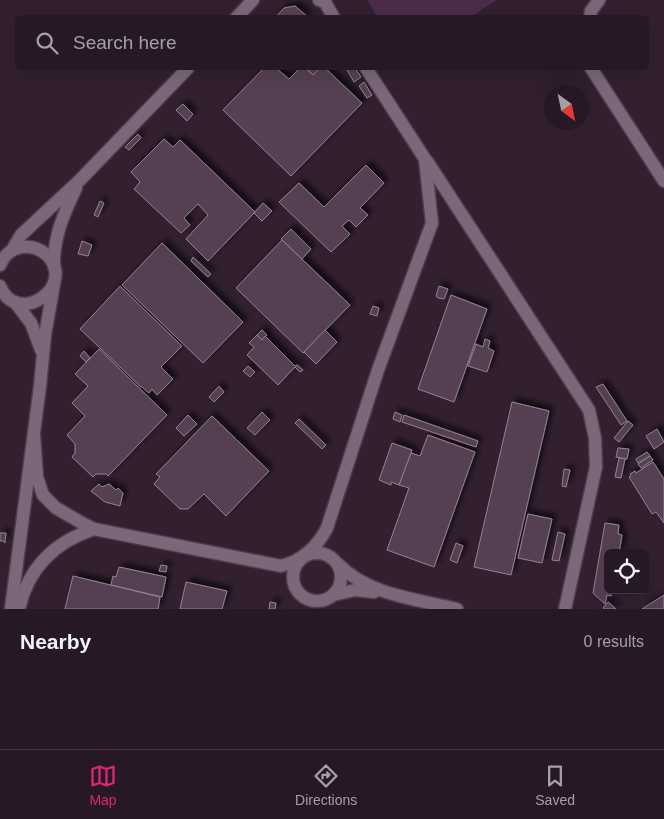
<!DOCTYPE html>
<style>
:root{--surface:#261824;--page:#2e212c;--text:#f1f3f6;--muted:#a4a0a6;--line:#423741;--accent:#db2777}
body{margin:0;font-family:Helvetica,sans-serif;background:var(--page);color:var(--text)}
.controls{position:absolute;right:15px;bottom:15px;display:grid;overflow:hidden;border-radius:8px;box-shadow:0 5px 20px #0002}
.controls button{width:45px;height:45px;display:grid;place-items:center;padding:0;border:0;border-bottom:1px solid var(--line);background:var(--surface);color:var(--text);font:25px sans-serif}
.compass{position:absolute;left:544px;top:85px;width:45px;height:45px;border-radius:50%;background:var(--surface);box-shadow:0 5px 20px #0002;rotate:147deg}
.list{margin:0;padding:0;list-style:none}
h2{display:flex;justify-content:space-between;align-items:center;height:65px;margin:0;padding:0 20px;font-size:21px}
h2 small{font-size:16px;font-weight:400;color:var(--muted)}
.icon{flex:none;width:28px;height:28px;fill:none;stroke:currentColor;stroke-width:2;stroke-linecap:round;stroke-linejoin:round}
.map{position:relative;flex:none;width:664px;height:609px;overflow:hidden}
.search{position:absolute;background:var(--surface);box-shadow:0 5px 20px #0002;left:15px;right:15px;top:15px;height:55px;display:flex;align-items:center;gap:12px;box-sizing:border-box;padding:0 18px;border-radius:8px;color:var(--muted);font-size:19px}
.sheet{height:140px;background:var(--surface)}
nav{display:flex;justify-content:space-around;align-items:center;box-sizing:border-box;height:70px;border-top:1px solid var(--line);background:var(--surface);font-size:14px;color:var(--muted)}
nav a{display:grid;justify-items:center;gap:2px}
nav .on{color:var(--accent)}
.map>svg:first-child{display:block}
</style>
<div class="map">
<svg width="664" height="609" viewBox="0 0 664 609">
<defs>
<filter id="shadow"><feDropShadow dx="4.5" dy="-4.5" stdDeviation="2.5" flood-color="#0009"/></filter>
</defs>
<rect width="100%" height="100%" fill="#322030"/>
<polygon fill="#4c2d49" points="367,0 497,0 470,17 378,18"/>
<g fill="#554153" stroke="#968093" filter="url(#shadow)">
<polygon points="295,6 309,18 275,18 284,8"/>
<polygon points="264,68 276,68 289,79 300,68 305,68 313,75 320,68 325,68 362,103 291,176 223,110"/>
<polygon points="310,68 320,68 313,75 308,70"/>
<polygon points="351,68 355,68 361,77 354,82 347,70"/>
<polygon points="364,82 372,95 367,98 359,86"/>
<polygon points="183,104 193,114 187,121 176,110"/>
<polygon points="138,134 141,138 129,150 125,147"/>
<polygon points="164,139 173,147 180,140 255,212 208,261 186,239 208,215 198,204 184,218 190,225 181,233 134,189 140,182 131,172"/>
<polygon points="366,165 384,183 360,208 368,215 356,227 349,220 342,226 350,234 331,252 279,202 299,183 324,207"/>
<polygon points="100,201 104,203 98,217 94,215"/>
<polygon points="263,203 272,211 262,221 254,213"/>
<polygon points="291,229 311,249 302,259 281,239"/>
<polygon points="282,240 350,305 303,353 236,288"/>
<polygon points="82,241 92,245 88,256 78,254"/>
<polygon points="162,243 243,322 203,363 122,285"/>
<polygon points="193,257 211,274 208,277 191,261"/>
<polygon points="120,286 182,346 161,367 173,379 157,395 152,389 149,393 142,387 141,387 80,329"/>
<polygon points="439,286 448,289 444,299 438,298 436,296"/>
<polygon points="451,295 487,309 454,402 418,389"/>
<polygon points="373,306 379,308 377,316 370,314"/>
<polygon points="262,330 267,335 262,340 257,335"/>
<polygon points="325,330 337,342 316,364 304,352"/>
<polygon points="257,335 262,340 265,336 295,366 297,365 303,370 300,372 295,367 278,385 247,355 254,347 249,343"/>
<polygon points="485,339 490,341 488,348 494,351 487,372 468,366 476,344 483,347"/>
<polygon points="99,349 167,415 108,476 106,474 96,474 93,477 72,457 75,453 75,444 67,435 85,416 72,403 88,386 75,374"/>
<polygon points="84,351 90,358 86,362 80,356"/>
<polygon points="248,366 255,372 250,377 243,371"/>
<polygon points="603,384 627,421 621,425 596,387"/>
<polygon points="219,386 224,392 214,402 209,397"/>
<polygon points="512,402 549,411 511,575 474,567"/>
<polygon points="262,412 270,420 255,435 247,428"/>
<polygon points="395,412 402,415 400,422 393,419"/>
<polygon points="188,415 197,424 184,436 176,428"/>
<polygon points="404,415 478,441 476,447 402,422"/>
<polygon points="212,416 269,471 226,516 204,494 188,509 180,509 154,484 160,477 156,474"/>
<polygon points="299,419 326,445 322,449 295,423"/>
<polygon points="628,421 633,425 619,442 614,438"/>
<polygon points="657,429 664,442 654,449 646,436"/>
<polygon points="428,435 475,452 434,567 387,550 409,488 399,485 405,467 411,453 420,456"/>
<polygon points="392,443 412,450 399,485 391,482 391,485 379,480"/>
<polygon points="618,448 629,449 627,459 616,457"/>
<polygon points="647,452 650,456 638,463 636,459"/>
<polygon points="650,456 653,460 641,468 638,464"/>
<polygon points="619,458 625,459 621,478 615,477"/>
<polygon points="653,462 664,479 664,523 656,512 652,514 629,477 631,476 630,474 635,471 636,473"/>
<polygon points="564,469 570,470 566,487 562,486"/>
<polygon points="99,484 102,487 109,484 116,490 118,488 123,493 120,506 105,502 91,491"/>
<polygon points="528,514 552,519 542,563 518,558"/>
<polygon points="605,523 619,525 618,534 622,535 619,553 608,553 608,590 612,590 611,596 607,595 605,604 593,593"/>
<polygon points="558,532 565,534 559,561 552,560"/>
<polygon points="0,533 6,533 5,543 4,541 0,541"/>
<polygon points="456,543 463,546 457,563 450,560"/>
<polygon points="161,565 167,566 166,572 159,571"/>
<polygon points="119,567 166,577 162,597 111,585 113,576 116,577"/>
<polygon points="73,576 160,597 158,609 65,609"/>
<polygon points="186,582 227,591 222,609 180,609"/>
<polygon points="664,595 664,609 642,609"/>
<polygon points="270,602 276,603 275,609 269,609"/>
<polygon points="608,602 616,609 605,609 603,608"/>
</g>
<g fill="none" stroke-linecap="round" stroke-linejoin="round">
<defs>
<g id="minor">
<polyline points="319,0 325,2 334,18"/>
<polyline points="236,18 253,0"/>
<polyline points="590,18 591,11 599,0"/>
<polyline points="591,68 664,181"/>
<polyline points="427,161 589,410 595,438 596,467 565,609"/>
<polyline points="12,250 21,235 79,181 188,68"/>
<path d="M0,265c4,-10 12,-17 23,-18 9,-1 17,2 24,8 31,32 -31,73 -47,31"/>
<path d="M54,266c-1,-28 10,-53 22,-78"/>
<polyline points="15,302 31,323 41,350"/>
<path d="M34,435l3,42 6,18 13,13 26,15 12,6 187,37c21,-5 36,-19 46,-38l51,-158 54,-147 -7,-64 -59,-91"/>
<circle cx="317" cy="577" r="24"/>
<path d="M338,564c30,31 78,35 119,45"/>
<polyline points="333,595 355,590 374,592"/>
<polyline points="11,609 40,386 45,335 54,284"/>
<path d="M19,609c9,-41 36,-67 75,-80"/>
</g>
</defs>
<use href="#minor" stroke="#4d3e4b" stroke-width="15"/>
<use href="#minor" stroke="#7c677a" stroke-width="12"/>
</g>
</svg>
<div class="controls">
<button><svg class="icon" aria-label="locate" viewBox="0 0 24 24"><circle cx="12" cy="12" r="6"/><path d="M12 2v4M12 18v4M2 12h4M18 12h4"/></svg></button>
</div>
<svg class="compass" viewBox="-18 -18 36 36"><path d="M0-13l5 13h-10z" fill="#e53935"/><path d="M0 13l5-13h-10z" fill="#a4a0a6"/></svg>
<div class="search"><svg class="icon" aria-label="search" viewBox="0 0 24 24"><circle cx="10" cy="10" r="6"/><path d="M15 15l6 6"/></svg>Search here</div>
</div>
<section class="sheet">
<h2>Nearby<small>0 results</small></h2>
<ul class="list">
</ul>
</section>
<nav>
<a class="on"><svg class="icon" aria-label="map" viewBox="0 0 24 24"><path d="M3 6l6-2 6 2 6-2v14l-6 2-6-2-6 2zM9 4v14M15 6v14"/></svg>Map</a>
<a><svg class="icon" aria-label="directions" viewBox="0 0 24 24"><path d="M12 3l9 9-9 9-9-9zM9 14v-3h6M13 9l2 2-2 2"/></svg>Directions</a>
<a><svg class="icon" aria-label="saved" viewBox="0 0 24 24"><path d="M7 4h10v16l-5-4-5 4z"/></svg>Saved</a>
</nav>
